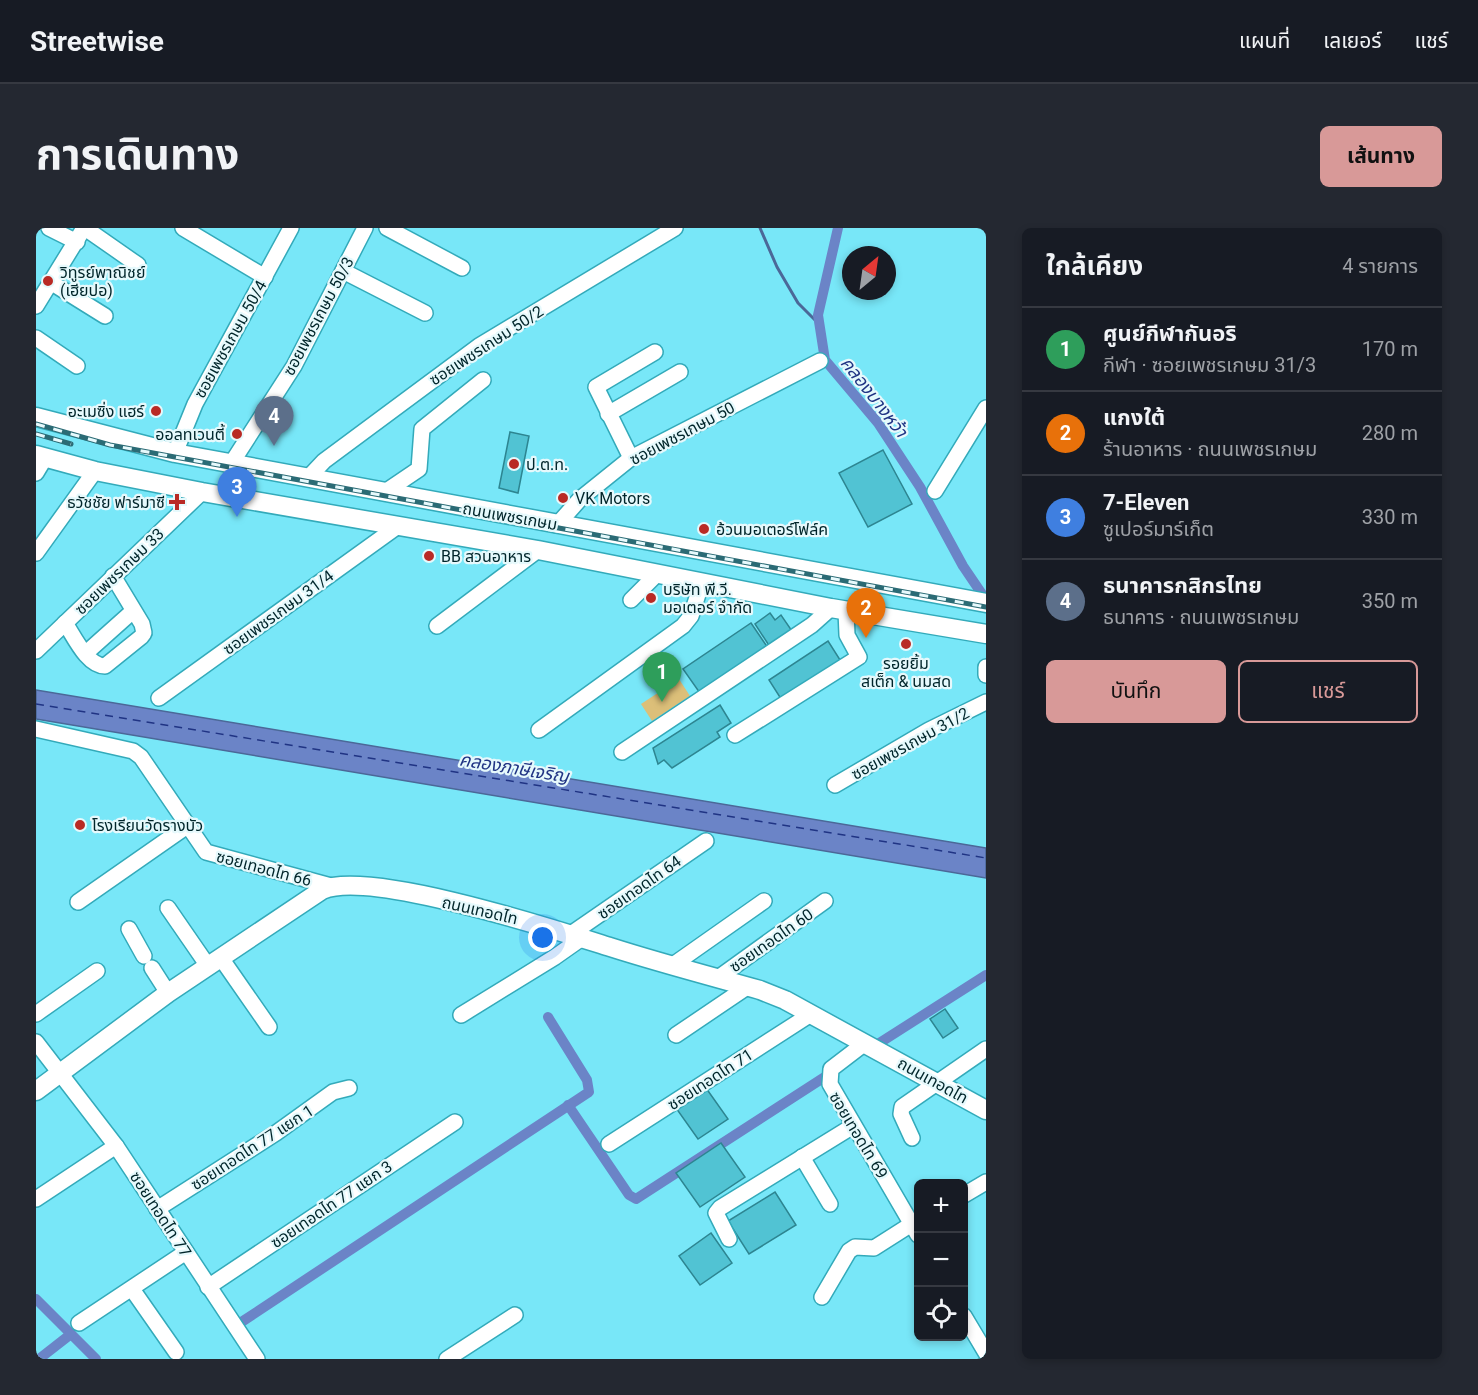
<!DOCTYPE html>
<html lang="th">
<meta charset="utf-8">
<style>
:root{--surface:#171b24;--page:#242831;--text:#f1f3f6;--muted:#9ea1a6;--line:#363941;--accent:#d89998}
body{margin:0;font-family:Roboto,"Noto Sans Thai",sans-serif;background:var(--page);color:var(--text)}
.controls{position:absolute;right:18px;bottom:18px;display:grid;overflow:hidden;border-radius:9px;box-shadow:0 3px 9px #0003}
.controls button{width:54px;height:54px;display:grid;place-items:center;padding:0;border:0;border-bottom:2px solid var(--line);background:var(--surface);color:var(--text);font:30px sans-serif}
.compass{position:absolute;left:806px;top:18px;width:54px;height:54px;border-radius:50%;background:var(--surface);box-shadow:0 3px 9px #0003;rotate:29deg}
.you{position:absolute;left:507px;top:710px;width:21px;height:21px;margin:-15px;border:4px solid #fff;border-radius:50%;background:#1a73e8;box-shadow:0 0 0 9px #1a73e833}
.badge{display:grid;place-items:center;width:39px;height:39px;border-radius:50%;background:var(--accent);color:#fff;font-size:20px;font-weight:700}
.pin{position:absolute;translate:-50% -50px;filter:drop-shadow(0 2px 3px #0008)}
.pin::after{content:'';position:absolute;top:32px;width:21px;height:18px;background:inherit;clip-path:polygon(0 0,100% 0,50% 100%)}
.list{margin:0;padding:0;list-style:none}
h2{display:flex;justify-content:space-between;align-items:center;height:78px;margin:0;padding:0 24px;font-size:26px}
h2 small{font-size:20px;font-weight:400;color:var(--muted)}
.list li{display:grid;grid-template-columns:39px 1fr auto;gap:18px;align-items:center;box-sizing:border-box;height:84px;padding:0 24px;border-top:2px solid var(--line)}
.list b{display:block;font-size:22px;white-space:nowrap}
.list p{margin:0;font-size:20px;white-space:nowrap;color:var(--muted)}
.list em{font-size:20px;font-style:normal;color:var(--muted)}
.actions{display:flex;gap:12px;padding:18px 24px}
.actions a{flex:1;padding:14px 0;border:2px solid var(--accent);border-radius:9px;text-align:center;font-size:21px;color:var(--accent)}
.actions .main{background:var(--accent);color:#111}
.icon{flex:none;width:33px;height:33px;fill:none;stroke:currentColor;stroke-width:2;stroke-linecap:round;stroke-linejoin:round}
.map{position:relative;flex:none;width:950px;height:1131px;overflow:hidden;border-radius:9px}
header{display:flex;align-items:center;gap:36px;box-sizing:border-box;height:84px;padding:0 30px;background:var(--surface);border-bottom:2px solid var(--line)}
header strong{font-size:28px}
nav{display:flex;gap:33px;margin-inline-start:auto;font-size:21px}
.intro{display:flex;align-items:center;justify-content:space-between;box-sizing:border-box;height:144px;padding:0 36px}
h1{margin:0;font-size:42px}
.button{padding:15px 27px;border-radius:9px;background:var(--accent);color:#111;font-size:21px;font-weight:700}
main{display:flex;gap:36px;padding:0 36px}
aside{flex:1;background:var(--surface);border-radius:9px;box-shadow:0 3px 9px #0003}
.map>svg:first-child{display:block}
</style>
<header>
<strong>Streetwise</strong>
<nav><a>แผนที่</a><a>เลเยอร์</a><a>แชร์</a></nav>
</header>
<div class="intro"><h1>การเดินทาง</h1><a class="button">เส้นทาง</a></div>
<main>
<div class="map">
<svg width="950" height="1131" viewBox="0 0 950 1131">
<rect width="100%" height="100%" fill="#78e7f8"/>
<polygon fill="#dcbf79" points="643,451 654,468 616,493 605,476"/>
<polygon fill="#6b84c7" stroke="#4b6898" stroke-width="1.5" points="0,462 950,620 950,650 0,491"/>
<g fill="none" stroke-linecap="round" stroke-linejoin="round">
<polyline stroke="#4b6898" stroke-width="3" points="724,0 741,39 762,75 783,96"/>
<g stroke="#6b84c7" stroke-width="10">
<polyline points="802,0 782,87 789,132 842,195 884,259 927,338 950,372"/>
<polyline points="834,821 950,747"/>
<polyline points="532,877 593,967 600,971 798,843"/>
<polyline points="0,1071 60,1131"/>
<polyline points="207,1093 553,864 551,852 512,789"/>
<polyline points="3,1131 35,1106"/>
</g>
<polyline stroke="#203484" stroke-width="1.5" stroke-dasharray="8 6" stroke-linecap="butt" points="0,476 950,630"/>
</g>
<g fill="#51c3d3" stroke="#2d8591" stroke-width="1.5">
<polygon points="474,204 493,208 482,265 463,260"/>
<polygon points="847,222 876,276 832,299 803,245"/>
<polygon points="734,385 739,392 745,387 756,403 734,419 719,396"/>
<polygon points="715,395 734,423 666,468 647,441"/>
<polygon points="792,413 806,435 747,474 733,452"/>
<polygon points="684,477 695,495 681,504 684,509 636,540 628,532 622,536 617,520"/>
<polygon points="909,781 922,800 907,810 894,791"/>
<polygon points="670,860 692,891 662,911 640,880"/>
<polygon points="685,915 709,949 664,979 640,945"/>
<polygon points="739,964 760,997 713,1026 692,993"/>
<polygon points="675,1005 696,1035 664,1057 643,1028"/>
</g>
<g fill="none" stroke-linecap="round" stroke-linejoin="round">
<defs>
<g id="minor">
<polyline points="13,0 41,14"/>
<polyline points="49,0 102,37"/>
<polyline points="147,0 229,49"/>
<polyline points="351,0 426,40"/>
<polyline points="307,43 389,85"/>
<polyline points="16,55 69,88"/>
<polyline points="0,78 48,0"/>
<polyline points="0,110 41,138"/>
<polyline points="572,186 644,144"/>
<polyline points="139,225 159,176 255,0"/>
<polyline points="595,230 560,159 619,124"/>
<polyline points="195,236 258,138 329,0"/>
<polyline points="0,245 9,230"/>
<polyline points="272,250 288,233 443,118 639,0"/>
<polyline points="899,263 950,180"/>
<polyline points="349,264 383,241 386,201 447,152"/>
<polyline points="521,297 544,271 595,230 784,133"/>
<polyline points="0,325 59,243"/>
<polyline points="595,372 621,346"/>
<path d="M29,395c9,13 22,43 40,43l36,-29 3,-4 -2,-9 -29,-48"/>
<polyline points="401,398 502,322"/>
<polyline points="0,423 166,264"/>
<polyline points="50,425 97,383"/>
<polyline points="950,439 950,447"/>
<polyline points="123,470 362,298"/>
<polyline points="0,501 97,523 105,529 170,624 295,658"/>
<polyline points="503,502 647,398 655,388 666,354"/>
<polyline points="699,507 823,429 811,407 810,383"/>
<polyline points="586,524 776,397 795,380"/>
<polyline points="799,557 893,502 950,474"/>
<polyline points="42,674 151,598"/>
<polyline points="132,680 172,738"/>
<polyline points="93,701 108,728"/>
<polyline points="535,706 670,613"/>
<polyline points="185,730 233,799"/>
<polyline points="637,737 728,673"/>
<polyline points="116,740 132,765"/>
<polyline points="682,750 789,673"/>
<polyline points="0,786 61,743"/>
<polyline points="425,787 519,729 546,710"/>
<polyline points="640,807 711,759"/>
<polyline points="0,814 80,918 221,1131"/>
<polyline points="829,815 795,841 794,856 882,1007"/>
<polyline points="876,910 865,886 866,879 950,821"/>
<polyline points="573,916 775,786"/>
<polyline points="766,929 794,976"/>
<polyline points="928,967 950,954"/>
<polyline points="0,971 80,918"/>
<polyline points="121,981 240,905 297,864 313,860"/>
<polyline points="693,1011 680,985 684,980 817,898"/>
<polyline points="172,1059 419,894"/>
<polyline points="96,1061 140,1124"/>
<polyline points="786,1069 813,1023 819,1019 838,1020 882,992"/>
<polyline points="928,1088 950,1125"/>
<polyline points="43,1095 150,1024"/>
<polyline points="411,1131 479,1087"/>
</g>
<g id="major">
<polyline points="0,189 139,225 950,375"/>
<polyline points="0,227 59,243 166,264 502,322 795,380 950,406"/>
<path d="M0,863l132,-98 154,-103c47,-21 234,40 288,57 50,16 100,29 150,43l25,10 201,110"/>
</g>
</defs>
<use href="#minor" stroke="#33aaba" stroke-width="18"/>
<use href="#major" stroke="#33aaba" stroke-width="21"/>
<use href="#minor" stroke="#fff" stroke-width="15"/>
<use href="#major" stroke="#fff" stroke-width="18"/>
<defs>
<g id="rail">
<polyline points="0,196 74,217 950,379"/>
<polyline points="0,206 35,216"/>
</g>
</defs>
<use href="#rail" stroke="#2b6b75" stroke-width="5"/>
<use href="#rail" stroke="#e6f9fc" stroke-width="3" stroke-dasharray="9" stroke-linecap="butt"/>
</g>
<g fill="#b92a25" stroke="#e6f9fc" stroke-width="2">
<circle cx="12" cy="53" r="6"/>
<circle cx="120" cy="183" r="6"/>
<circle cx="201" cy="206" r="6"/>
<circle cx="478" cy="236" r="6"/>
<circle cx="527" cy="270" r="6"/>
<path d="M138 265h6v6h6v6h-6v6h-6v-6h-6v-6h6z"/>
<circle cx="668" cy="301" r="6"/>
<circle cx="393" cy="328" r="6"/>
<circle cx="615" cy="370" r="6"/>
<circle cx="870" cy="416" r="6"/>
<circle cx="44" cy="597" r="6"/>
</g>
<g text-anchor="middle" stroke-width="4.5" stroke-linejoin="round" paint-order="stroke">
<g font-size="16" fill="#00252a" stroke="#e6f9fc" text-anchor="start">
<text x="24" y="50">วิทูรย์พาณิชย์<tspan x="24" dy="18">(เฮียปอ)</tspan></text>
<text x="108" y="189" text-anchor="end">อะเมซิ่ง แฮร์</text>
<text x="189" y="212" text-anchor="end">ออลทเวนตี้</text>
<text x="490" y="242">ป.ต.ท.</text>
<text x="539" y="276">VK Motors</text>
<text x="129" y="280" text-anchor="end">ธวัชชัย ฟาร์มาซี</text>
<text x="680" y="307">อ้วนมอเตอร์โฟล์ค</text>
<text x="405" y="334">BB สวนอาหาร</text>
<text x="627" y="367">บริษัท พี.วี.<tspan x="627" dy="18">มอเตอร์ จำกัด</tspan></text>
<text x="870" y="441" text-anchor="middle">รอยยิ้ม<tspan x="870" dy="18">สเต็ก &amp; นมสด</tspan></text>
<text x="56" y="603">โรงเรียนวัดรางบัว</text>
</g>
<g font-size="16" fill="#00252a" stroke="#e6f9fc">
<text transform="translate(282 88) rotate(-62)" y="6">ซอยเพชรเกษม 50/3</text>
<text transform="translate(194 111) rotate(-61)" y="6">ซอยเพชรเกษม 50/4</text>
<text transform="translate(450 117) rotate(-33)" y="6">ซอยเพชรเกษม 50/2</text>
<text transform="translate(646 205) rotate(-28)" y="6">ซอยเพชรเกษม 50</text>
<text transform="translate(474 288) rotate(10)" y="6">ถนนเพชรเกษม</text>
<text transform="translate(83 343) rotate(-44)" y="6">ซอยเพชรเกษม 33</text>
<text transform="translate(242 384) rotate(-36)" y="6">ซอยเพชรเกษม 31/4</text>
<text transform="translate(874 515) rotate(-29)" y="6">ซอยเพชรเกษม 31/2</text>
<text transform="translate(228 640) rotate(15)" y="6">ซอยเทอดไท 66</text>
<text transform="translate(603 659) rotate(-35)" y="6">ซอยเทอดไท 64</text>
<text transform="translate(444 682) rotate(13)" y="6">ถนนเทอดไท</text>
<text transform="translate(735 712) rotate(-35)" y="6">ซอยเทอดไท 60</text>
<text transform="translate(674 851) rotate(-33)" y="6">ซอยเทอดไท 71</text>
<text transform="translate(897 852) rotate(29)" y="6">ถนนเทอดไท</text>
<text transform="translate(823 907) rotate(59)" y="6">ซอยเทอดไท 69</text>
<text transform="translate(216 919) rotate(-33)" y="6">ซอยเทอดไท 77 แยก 1</text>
<text transform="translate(295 976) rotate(-34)" y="6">ซอยเทอดไท 77 แยก 3</text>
<text transform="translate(125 986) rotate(57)" y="6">ซอยเทอดไท 77</text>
</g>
<g font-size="18" font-style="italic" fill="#203484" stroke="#e6f9fc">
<text transform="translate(838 169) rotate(52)" y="6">คลองบางหว้า</text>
<text transform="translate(478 540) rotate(9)" y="6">คลองภาษีเจริญ</text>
</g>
</g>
</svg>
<div class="controls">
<button>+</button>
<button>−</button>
<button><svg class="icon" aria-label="locate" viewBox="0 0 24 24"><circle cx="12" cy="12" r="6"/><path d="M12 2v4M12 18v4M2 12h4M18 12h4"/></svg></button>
</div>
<svg class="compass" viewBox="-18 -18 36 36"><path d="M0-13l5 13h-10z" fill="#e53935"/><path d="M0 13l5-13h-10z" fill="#9ea1a6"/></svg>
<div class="you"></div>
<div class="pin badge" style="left:626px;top:474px;background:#2e9e5b">1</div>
<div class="pin badge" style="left:830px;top:410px;background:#e8710a">2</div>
<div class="pin badge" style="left:201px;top:289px;background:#3f7fe0">3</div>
<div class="pin badge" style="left:238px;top:218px;background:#5c6f8a">4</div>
</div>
<aside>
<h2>ใกล้เคียง<small>4 รายการ</small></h2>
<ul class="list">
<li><span class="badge" style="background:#2e9e5b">1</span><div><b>ศูนย์กีฬากันอริ</b><p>กีฬา · ซอยเพชรเกษม 31/3</p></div><em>170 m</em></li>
<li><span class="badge" style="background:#e8710a">2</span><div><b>แกงใต้</b><p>ร้านอาหาร · ถนนเพชรเกษม</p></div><em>280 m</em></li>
<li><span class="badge" style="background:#3f7fe0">3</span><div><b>7-Eleven</b><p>ซูเปอร์มาร์เก็ต</p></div><em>330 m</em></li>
<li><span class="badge" style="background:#5c6f8a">4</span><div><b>ธนาคารกสิกรไทย</b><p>ธนาคาร · ถนนเพชรเกษม</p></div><em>350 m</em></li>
</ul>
<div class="actions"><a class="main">บันทึก</a><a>แชร์</a></div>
</aside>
</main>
